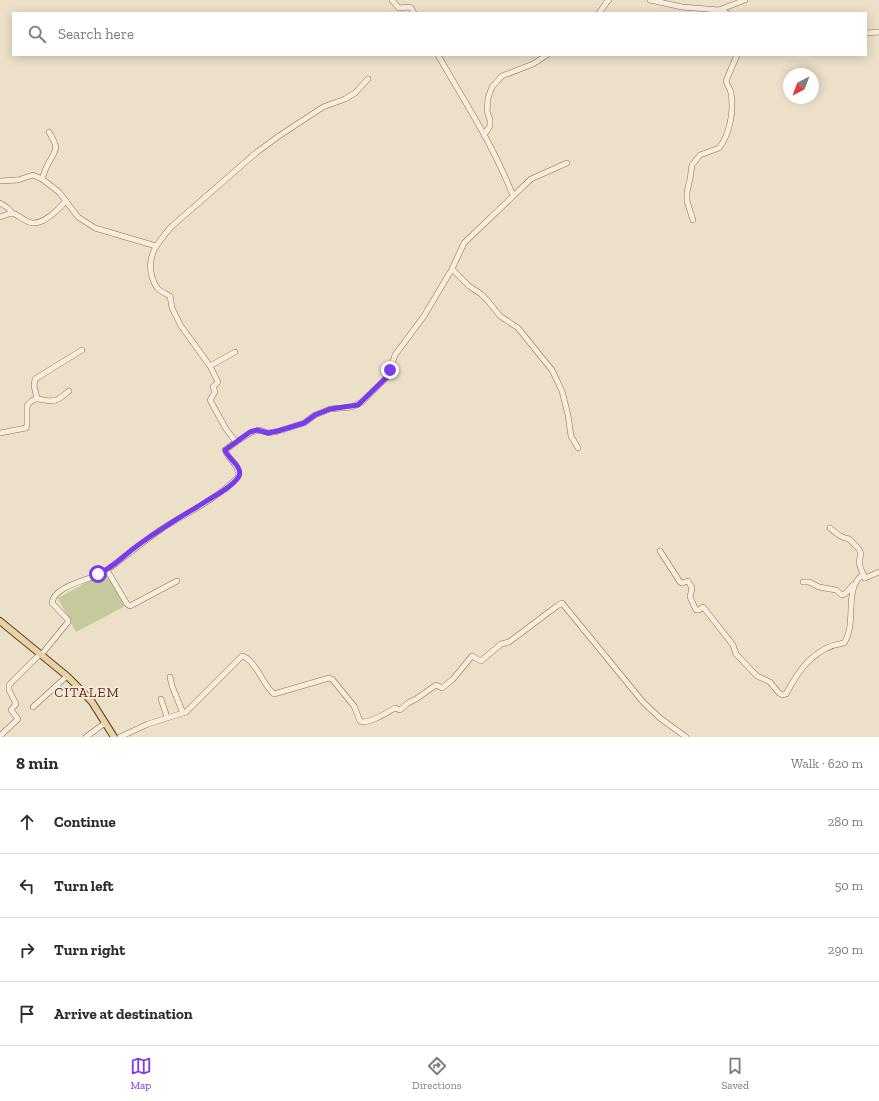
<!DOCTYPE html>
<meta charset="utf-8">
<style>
:root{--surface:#fff;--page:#f7f7f7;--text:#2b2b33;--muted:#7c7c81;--line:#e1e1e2;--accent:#7c3aed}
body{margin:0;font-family:"Zilla Slab",serif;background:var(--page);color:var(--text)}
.compass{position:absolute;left:783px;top:68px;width:36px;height:36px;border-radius:50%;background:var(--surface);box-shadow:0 2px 10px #0003;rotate:221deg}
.stop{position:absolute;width:12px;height:12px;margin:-9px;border:3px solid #7c3aed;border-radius:50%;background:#fff}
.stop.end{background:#7c3aed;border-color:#fff;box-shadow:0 1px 4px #0008}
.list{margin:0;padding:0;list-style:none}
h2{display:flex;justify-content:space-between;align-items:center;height:52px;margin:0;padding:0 16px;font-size:17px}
h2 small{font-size:13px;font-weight:400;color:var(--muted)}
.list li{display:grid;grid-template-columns:26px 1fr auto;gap:12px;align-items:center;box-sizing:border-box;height:64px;padding:0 16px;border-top:1px solid var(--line)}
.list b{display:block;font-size:15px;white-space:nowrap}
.list em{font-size:13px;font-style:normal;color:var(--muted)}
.icon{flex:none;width:22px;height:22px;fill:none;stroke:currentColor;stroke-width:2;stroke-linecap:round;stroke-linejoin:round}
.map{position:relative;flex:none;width:879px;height:737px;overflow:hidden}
.search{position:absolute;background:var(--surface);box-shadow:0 2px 10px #0003;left:12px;right:12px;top:12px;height:44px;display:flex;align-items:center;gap:10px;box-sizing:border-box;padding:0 14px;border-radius:0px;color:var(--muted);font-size:15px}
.sheet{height:308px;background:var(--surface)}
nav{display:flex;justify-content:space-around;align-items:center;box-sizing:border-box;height:56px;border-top:1px solid var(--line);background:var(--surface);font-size:11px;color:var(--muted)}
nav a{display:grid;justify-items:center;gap:2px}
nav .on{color:var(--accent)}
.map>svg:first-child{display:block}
</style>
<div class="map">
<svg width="879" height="737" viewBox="0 0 879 737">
<rect width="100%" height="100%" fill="#ece0c8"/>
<polygon fill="#c6c99c" points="106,572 125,606 76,632 58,598"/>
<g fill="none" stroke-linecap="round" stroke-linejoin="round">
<defs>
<g id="minor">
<polyline points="392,0 399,8 410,7 412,9 414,13"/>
<polyline points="650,0 682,7 719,10 727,13"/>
<polyline points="719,10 745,0"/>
<polyline points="599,13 607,2 609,0"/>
<polyline points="866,33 879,32"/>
<path d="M438,55c26,46 56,91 75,141"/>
<polyline points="484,135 490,126 490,120 487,111 488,98 492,87 502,76 533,64 547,55"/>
<path d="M42,179c2,-5 3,-10 6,-15 9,-16 11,-15 1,-32"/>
<polyline points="0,181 18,180 33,175 42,179 59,192 78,217 95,228 156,246"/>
<polyline points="0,203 8,208 12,213"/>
<path d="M0,217l12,-4c7,2 13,9 20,10 12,1 27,-14 34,-22"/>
<path d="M693,220l-6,-19v-9l3,-13 2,-14 8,-10 19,-7c11,-14 15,-37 12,-55 -1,-5 -4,-8 -5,-12l11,-26"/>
<polyline points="452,269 469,286 481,294 488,301 500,316 518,328 552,370 562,391 568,415 571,436 578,448"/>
<polyline points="210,366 235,352"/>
<polyline points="37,398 34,386 35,379 82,350"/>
<path d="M0,433l26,-5 1,-3v-19c10,-14 16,-2 29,-6 4,-1 9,-6 13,-9"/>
<polyline points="236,442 252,432 260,430 268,433 279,431 304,423 315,415 330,409 352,407 362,402 387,377 390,370 395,355 424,316 452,269 464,243 531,179 567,163"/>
<path d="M830,528c7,6 10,9 19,11l10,10 2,5c-4,10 0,15 4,24"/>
<path d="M660,551l20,31 2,1 6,-2 4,7 -2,9 6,13h3l4,-3 1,1 29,37 3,9 21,22 13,6 9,11 4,2 3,-1c13,-25 29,-47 58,-51 13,-19 0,-52 17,-67l4,2 14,-6"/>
<polyline points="107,570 127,604 130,606 177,581"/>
<polyline points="803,582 809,582 819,587 836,590 842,595 845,594 853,585"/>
<path d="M41,655l27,-33v-2l-16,-17c2,-19 42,-23 55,-33 19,-14 37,-29 56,-42 26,-16 55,-30 75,-51 2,-13 -10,-17 -13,-27l11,-8 -10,-13 -16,-29 5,-8 -2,-5 5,-5 -8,-16 -29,-40 -9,-18 -2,-12c-12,-6 -14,-7 -18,-19 -6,-21 6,-35 19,-50l86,-75 22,-16 44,-29 22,-8 10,-6 13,-14"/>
<polyline points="170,677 172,686 183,713"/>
<polyline points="161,699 167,717"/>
<polyline points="33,707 67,676"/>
<polyline points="0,736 18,719 11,710 16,704 9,690 9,685 40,654"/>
<polyline points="86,737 105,723"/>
<path d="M120,737l28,-13 38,-12 56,-56c13,3 21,29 32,38l55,-16 3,1 22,27 6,15c8,4 28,-9 35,-13l5,2 8,-7 8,-4 20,-14 6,3 11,-9 19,-23 9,5 20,-17 8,-2 48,-36 5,-3 81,99 17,16 26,19"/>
</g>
<polyline id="major" points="0,621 67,676 82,691 92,702 114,737"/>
</defs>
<use href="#minor" stroke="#87725e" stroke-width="6"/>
<use href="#major" stroke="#554132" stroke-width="8"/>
<use href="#minor" stroke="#f7eddb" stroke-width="5"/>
<use href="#major" stroke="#ecd2a3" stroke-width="6"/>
</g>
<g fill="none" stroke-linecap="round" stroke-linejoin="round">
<path stroke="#7c3aed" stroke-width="5" d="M98,574c13,-5 23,-16 35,-25 22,-17 48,-32 72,-47 9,-6 29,-16 34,-26 4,-10 -12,-18 -14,-26l25,-18 7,-2 11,3 10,-2 26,-8 11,-8 15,-6 28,-4 29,-28 3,-7"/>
</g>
<g text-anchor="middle" stroke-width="4" stroke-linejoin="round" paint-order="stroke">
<g font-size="14" letter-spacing="1" fill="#622e23" stroke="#f4ead7">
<text x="87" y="697">CITALEM</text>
</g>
</g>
</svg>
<svg class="compass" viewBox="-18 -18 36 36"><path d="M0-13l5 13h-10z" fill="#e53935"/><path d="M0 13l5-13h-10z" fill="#7c7c81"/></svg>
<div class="stop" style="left:98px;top:574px"></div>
<div class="stop end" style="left:390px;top:370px"></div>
<div class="search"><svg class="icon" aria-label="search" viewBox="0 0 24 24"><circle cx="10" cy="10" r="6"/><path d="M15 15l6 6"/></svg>Search here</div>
</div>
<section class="sheet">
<h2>8 min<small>Walk · 620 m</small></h2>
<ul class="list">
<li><svg class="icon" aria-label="ahead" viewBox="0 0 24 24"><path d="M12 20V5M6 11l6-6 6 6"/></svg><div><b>Continue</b></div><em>280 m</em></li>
<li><svg class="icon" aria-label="left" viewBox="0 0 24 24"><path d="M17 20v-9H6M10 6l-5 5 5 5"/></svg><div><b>Turn left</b></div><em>50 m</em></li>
<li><svg class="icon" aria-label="right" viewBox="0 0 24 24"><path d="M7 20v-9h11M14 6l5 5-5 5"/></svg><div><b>Turn right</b></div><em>290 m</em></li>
<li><svg class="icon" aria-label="arrive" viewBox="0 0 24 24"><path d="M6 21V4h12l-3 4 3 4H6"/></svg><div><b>Arrive at destination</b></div></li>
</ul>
</section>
<nav>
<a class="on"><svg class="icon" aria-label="map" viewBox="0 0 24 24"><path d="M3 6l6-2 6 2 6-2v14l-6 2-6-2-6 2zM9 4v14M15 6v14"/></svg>Map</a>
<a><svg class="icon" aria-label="directions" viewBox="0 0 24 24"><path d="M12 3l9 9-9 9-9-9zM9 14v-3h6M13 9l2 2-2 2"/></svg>Directions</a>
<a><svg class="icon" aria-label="saved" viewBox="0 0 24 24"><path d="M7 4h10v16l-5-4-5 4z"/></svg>Saved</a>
</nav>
